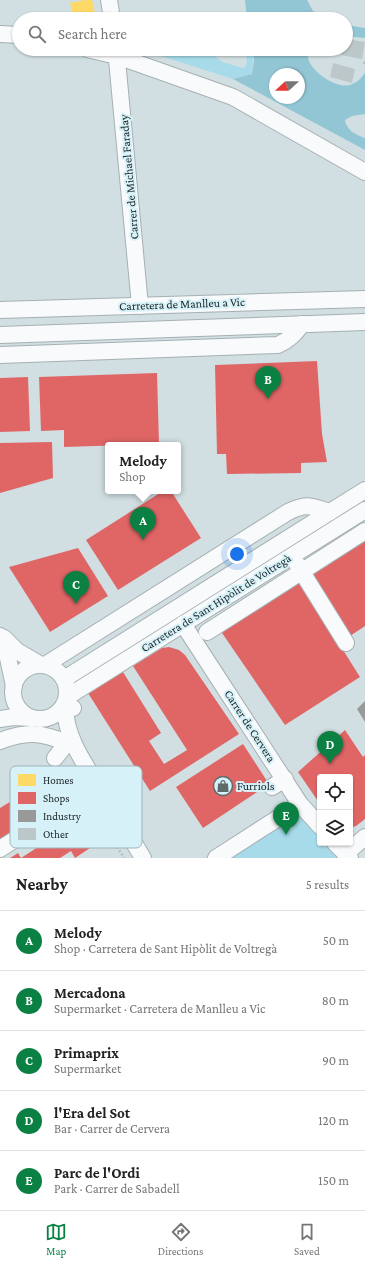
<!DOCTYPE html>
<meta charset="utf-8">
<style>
:root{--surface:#fff;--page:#f6f6f6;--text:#222;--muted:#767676;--line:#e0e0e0;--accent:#0b8043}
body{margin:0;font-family:"Crimson Pro",serif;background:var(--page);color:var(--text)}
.controls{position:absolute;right:12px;bottom:12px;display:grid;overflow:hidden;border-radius:4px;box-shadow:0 1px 3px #0004}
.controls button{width:36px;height:36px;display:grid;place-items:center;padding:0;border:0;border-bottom:1px solid var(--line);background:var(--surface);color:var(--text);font:20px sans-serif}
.compass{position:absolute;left:269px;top:68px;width:36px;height:36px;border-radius:50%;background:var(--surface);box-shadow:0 1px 3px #0004;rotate:248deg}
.you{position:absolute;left:237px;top:554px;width:14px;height:14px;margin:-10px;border:3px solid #fff;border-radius:50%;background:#1a73e8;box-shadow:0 0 0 6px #1a73e833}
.badge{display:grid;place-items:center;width:26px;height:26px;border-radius:50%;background:var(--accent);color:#fff;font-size:13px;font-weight:700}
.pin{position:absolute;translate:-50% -33px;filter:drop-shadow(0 1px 2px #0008)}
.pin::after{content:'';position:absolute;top:21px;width:14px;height:12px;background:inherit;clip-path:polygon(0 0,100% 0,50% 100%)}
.popup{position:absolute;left:105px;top:442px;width:76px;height:52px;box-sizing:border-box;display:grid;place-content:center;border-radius:4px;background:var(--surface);filter:drop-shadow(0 1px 3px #0005);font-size:13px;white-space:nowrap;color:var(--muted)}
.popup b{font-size:15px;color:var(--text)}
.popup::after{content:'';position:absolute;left:50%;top:100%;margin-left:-8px;border:8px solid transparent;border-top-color:var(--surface)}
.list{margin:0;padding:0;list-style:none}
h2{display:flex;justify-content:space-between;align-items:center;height:52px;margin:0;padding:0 16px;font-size:17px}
h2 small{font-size:13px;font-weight:400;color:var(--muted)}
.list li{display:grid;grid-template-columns:26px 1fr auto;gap:12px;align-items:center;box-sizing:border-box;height:60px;padding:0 16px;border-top:1px solid var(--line)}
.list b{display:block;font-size:15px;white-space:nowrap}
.list p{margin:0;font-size:13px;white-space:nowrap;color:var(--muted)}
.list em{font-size:13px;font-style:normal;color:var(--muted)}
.icon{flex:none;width:22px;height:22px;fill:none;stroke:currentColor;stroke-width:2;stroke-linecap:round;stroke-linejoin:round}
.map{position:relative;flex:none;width:365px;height:858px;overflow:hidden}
.search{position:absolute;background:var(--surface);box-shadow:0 1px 3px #0004;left:12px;right:12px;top:12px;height:44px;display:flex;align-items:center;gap:10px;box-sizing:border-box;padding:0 14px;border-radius:22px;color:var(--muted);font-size:15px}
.sheet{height:352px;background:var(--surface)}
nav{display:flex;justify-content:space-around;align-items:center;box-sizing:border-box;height:56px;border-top:1px solid var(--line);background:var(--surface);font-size:11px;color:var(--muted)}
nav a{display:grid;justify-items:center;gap:2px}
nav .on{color:var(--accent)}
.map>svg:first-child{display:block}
</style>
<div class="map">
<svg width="365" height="858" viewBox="0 0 365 858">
<rect width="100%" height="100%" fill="#d1dfe3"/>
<g fill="#a7dbe9">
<path d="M139,49h65l19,13 19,6 3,-1 2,-4 -2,-14h7c1,9 1,17 0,25l-19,5z"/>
<polygon points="300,804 320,826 320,843 335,843 350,858 216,858"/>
</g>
<g fill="#92c6d4" fill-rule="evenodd">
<polygon points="245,0 307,0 313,11 326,19 247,19"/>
<polygon points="346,25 365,28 365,38 346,36"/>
<path d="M252,49h59c-2,3 -3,5 -3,9 3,14 29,31 42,27 7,-2 11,-7 15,-12v41l-13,2 -7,4c1,10 11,15 20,18v12l-132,-71 19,-5 2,-14zM275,74h24v24h-24z"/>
</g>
<polygon fill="#ffd966" points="85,0 92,0 96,19 74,19 70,3"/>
<g fill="#e06666">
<polygon points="317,361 322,434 327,462 301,463 301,473 227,474 226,454 217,454 215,365"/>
<polygon points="157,373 159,444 64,447 64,430 41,431 39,377"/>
<polygon points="28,377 30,431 0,432 0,378"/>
<polygon points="52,442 53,478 0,493 0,443"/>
<polygon points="163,491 171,491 201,538 118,590 86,540"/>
<polygon points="365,539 365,626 350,636 310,575"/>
<polygon points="78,548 108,596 50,632 9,567"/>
<polygon points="299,580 360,677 285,725 220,630"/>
<polygon points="169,647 179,650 185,655 239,734 150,791 88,693 123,672 161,733 149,741 164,764 187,750 133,666 162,648"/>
<polygon points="345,730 363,757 365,755 365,819 356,826 350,828 350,777 320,777 320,804 298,772"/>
<polygon points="243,744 269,784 203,828 176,787"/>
<polygon points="33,788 48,814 0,843 0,808"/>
<polygon points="77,814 96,844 75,858 71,851 60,858 10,858 18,853 21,858 58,834 55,828"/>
</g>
<polygon fill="#999" points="365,701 365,722 357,709"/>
<g fill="#bcc7ca">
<polygon points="346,39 365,42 362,59 341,55 342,49 346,49"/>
<polygon points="333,63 355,69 352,83 330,77"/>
</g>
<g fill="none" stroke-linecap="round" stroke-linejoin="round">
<defs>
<g id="minor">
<polyline points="109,0 112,19"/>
<polyline points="0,34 19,35"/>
<polyline points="87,49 117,56 233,97 365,172"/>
<polyline points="116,49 140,306"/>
<polyline points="0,310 365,299"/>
<polyline points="0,335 365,322"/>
<path d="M0,355l278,-10c11,-5 17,-11 24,-21"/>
<polyline points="297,564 346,643"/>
<polyline points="183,624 300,804 320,826"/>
<polyline points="207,632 365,531"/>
<polyline points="0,636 8,658 14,686"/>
<polyline points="4,638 17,651 41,665"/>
<circle cx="40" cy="692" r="27"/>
<path d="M45,665l243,-153c19,-9 22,-6 42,0"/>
<polyline points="64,679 365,490"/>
<polyline points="67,697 365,510"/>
<path d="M73,708l-8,-4c-1,33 21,62 38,89 13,21 27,43 40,65"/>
<polyline points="0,719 13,717 31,718"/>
<path d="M0,741c27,-10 41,-9 67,2l-12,15"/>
<polyline points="272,787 285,779"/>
<polyline points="335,843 350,858"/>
<polyline points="0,849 77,800 99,787"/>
<polyline points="345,854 365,837"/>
<polyline points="216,858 300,804"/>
</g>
</defs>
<use href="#minor" stroke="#a6b0b3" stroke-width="18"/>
<g stroke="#bbbfbf" stroke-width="2.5" stroke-dasharray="2 2" stroke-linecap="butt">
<polyline points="363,63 365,63"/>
<polyline points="92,806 124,858"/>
</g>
<use href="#minor" stroke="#f8fafb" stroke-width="16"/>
</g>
<defs>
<symbol id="shop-ring" viewBox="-11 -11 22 22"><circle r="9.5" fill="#d7f1f8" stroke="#5e696c" stroke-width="1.5"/><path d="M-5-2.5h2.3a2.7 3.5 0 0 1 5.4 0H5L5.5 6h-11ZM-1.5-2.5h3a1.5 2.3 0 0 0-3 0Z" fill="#5e696c"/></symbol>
</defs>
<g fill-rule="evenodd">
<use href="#shop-ring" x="212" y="775" width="22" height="22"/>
</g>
<g text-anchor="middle" stroke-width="4" stroke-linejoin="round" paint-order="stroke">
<g font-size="12" fill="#202a2c" stroke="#d7f1f8">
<text transform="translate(129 177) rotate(-95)" y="4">Carrer de Michael Faraday</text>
<text transform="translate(182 304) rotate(-2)" y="4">Carretera de Manlleu a Vic</text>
<text transform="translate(216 603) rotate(-32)" y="4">Carretera de Sant Hipòlit de Voltregà</text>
<text transform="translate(250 726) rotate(57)" y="4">Carrer de Cervera</text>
</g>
<g font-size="12" fill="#202a2c" stroke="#d7f1f8" text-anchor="start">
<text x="237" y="790">Furriols</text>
</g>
</g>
<rect x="10" y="766" width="132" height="82" rx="6" fill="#d7f1f8" stroke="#a0b5bb" stroke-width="1"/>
<rect x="18" y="774" width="18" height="12" fill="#ffd966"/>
<rect x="18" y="792" width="18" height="12" fill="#e06666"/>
<rect x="18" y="810" width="18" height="12" fill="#999"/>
<rect x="18" y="828" width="18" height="12" fill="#bcc7ca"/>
<g font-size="11" fill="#202a2c">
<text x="43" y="784">Homes</text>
<text x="43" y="802">Shops</text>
<text x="43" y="820">Industry</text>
<text x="43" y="838">Other</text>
</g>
</svg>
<div class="controls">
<button><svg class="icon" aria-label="locate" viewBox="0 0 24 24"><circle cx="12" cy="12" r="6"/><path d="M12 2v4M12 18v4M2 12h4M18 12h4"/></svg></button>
<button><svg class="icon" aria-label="layers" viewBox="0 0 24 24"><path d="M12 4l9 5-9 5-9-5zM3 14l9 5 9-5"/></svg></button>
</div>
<svg class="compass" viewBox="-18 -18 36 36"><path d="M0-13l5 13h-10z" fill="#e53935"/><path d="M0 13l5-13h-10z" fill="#767676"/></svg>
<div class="you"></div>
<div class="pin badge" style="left:143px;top:540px">A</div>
<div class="popup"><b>Melody</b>Shop</div>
<div class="pin badge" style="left:268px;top:399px">B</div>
<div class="pin badge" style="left:76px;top:604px">C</div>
<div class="pin badge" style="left:330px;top:764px">D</div>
<div class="pin badge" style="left:286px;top:835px">E</div>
<div class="search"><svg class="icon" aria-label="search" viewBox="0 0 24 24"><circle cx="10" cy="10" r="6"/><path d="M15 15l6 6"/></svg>Search here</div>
</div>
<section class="sheet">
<h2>Nearby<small>5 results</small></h2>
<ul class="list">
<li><span class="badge">A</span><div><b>Melody</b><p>Shop · Carretera de Sant Hipòlit de Voltregà</p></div><em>50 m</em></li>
<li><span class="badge">B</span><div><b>Mercadona</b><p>Supermarket · Carretera de Manlleu a Vic</p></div><em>80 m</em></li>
<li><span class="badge">C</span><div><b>Primaprix</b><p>Supermarket</p></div><em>90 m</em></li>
<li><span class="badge">D</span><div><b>l'Era del Sot</b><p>Bar · Carrer de Cervera</p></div><em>120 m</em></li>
<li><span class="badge">E</span><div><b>Parc de l'Ordi</b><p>Park · Carrer de Sabadell</p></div><em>150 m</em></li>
</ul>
</section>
<nav>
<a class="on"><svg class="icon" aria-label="map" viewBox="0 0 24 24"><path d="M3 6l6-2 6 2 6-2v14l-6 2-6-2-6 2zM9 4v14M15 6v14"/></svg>Map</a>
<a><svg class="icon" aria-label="directions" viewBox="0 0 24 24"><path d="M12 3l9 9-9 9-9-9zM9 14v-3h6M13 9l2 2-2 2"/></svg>Directions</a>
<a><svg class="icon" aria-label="saved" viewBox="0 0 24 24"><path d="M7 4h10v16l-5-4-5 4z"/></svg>Saved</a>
</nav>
